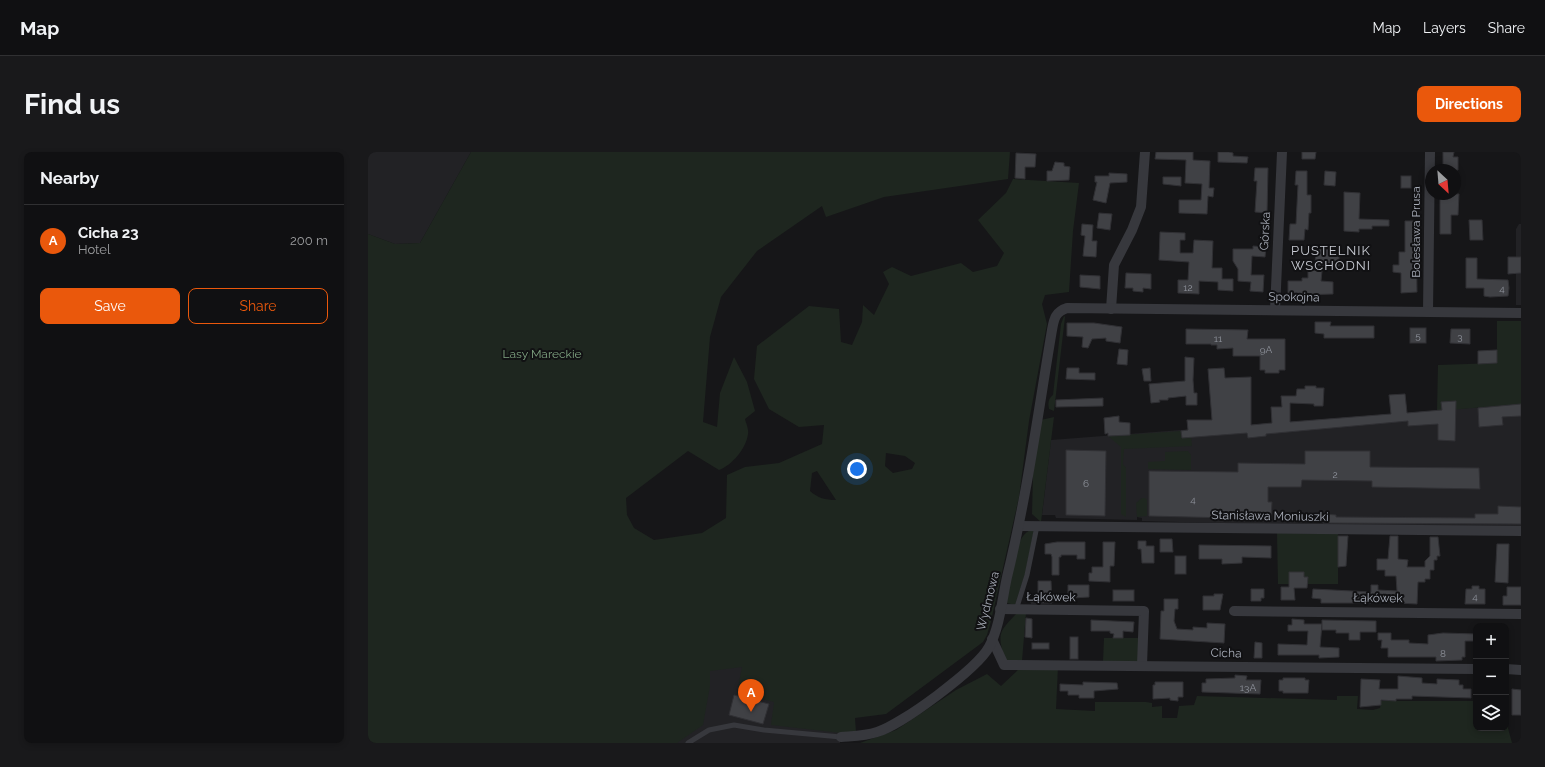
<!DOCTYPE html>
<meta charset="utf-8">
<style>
:root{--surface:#101012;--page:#19191b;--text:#f1f3f6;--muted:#9c9d9f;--line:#303032;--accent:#ea580c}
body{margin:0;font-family:Raleway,sans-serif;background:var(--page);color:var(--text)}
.controls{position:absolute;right:12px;bottom:12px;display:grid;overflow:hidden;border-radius:8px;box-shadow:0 2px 6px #0003}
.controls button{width:36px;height:36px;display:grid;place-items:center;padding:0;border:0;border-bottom:1px solid var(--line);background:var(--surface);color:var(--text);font:20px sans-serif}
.compass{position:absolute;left:1057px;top:12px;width:36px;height:36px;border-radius:50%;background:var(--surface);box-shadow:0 2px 6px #0003;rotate:154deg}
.you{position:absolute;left:489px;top:317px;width:14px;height:14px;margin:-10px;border:3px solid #fff;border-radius:50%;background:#1a73e8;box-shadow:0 0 0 6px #1a73e833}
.badge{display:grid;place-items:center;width:26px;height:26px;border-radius:50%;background:var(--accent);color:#fff;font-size:13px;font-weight:700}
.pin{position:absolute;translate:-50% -33px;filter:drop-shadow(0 1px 2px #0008)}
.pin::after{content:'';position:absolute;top:21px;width:14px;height:12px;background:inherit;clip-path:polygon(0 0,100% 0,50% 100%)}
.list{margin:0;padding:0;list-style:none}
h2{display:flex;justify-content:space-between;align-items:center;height:52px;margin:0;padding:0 16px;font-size:17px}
h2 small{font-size:13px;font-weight:400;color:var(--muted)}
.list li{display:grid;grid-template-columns:26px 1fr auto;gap:12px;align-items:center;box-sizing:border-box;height:72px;padding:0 16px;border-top:1px solid var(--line)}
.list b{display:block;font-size:15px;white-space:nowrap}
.list p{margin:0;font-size:13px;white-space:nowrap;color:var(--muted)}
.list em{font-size:13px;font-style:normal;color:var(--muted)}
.actions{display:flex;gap:8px;padding:12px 16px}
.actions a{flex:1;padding:9px 0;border:1px solid var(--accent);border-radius:8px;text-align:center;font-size:14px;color:var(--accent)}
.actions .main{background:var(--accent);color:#fff}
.icon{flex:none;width:22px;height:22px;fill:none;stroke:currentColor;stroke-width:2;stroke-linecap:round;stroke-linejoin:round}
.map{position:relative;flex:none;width:1153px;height:591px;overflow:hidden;border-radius:8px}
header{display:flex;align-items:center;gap:24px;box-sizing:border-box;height:56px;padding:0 20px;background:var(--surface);border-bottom:1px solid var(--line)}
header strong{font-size:19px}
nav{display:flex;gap:22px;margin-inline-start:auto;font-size:14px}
.intro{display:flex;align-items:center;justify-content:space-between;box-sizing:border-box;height:96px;padding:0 24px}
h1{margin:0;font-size:28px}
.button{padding:10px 18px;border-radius:8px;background:var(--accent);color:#fff;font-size:14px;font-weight:700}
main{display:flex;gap:24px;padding:0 24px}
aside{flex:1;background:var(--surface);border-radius:8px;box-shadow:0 2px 6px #0003}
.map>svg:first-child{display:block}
</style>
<header>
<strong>Map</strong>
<nav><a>Map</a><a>Layers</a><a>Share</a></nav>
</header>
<div class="intro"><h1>Find us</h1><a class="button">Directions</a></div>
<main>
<aside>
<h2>Nearby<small></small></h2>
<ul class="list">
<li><span class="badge">A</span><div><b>Cicha 23</b><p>Hotel</p></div><em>200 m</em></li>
</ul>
<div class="actions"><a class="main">Save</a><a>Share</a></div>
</aside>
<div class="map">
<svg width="1153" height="591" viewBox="0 0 1153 591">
<rect width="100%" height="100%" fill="#161618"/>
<g fill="#222225">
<polygon points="0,0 103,0 52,91 27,92 0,82"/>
<polygon points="1151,72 1153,72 1153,153 1148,153 1148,77"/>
<polygon points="1153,252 1153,376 955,374 774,369 774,366 769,365 769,368 688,366 687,363 674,363 683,288"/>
<polygon points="422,498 473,585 472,591 229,591 229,533"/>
</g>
<g fill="#1e261f" fill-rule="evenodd">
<path d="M103,0h539l-2,27 -124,18 -58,20 -4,-11 -65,45 -36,46 -11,40 -7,85 14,5 3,-34 14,-36 13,25 8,29 -10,8c1,4 4,11 3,15 -2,15 -16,31 -29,36l-31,-19 -62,47 1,17 7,13 20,12 48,-7 24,-15 1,-43 18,-8 34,-4 43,-19 2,-19 -25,2 -30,-18 -15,-30 3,-33 52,-40 30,3 2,33 11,3 10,-23 1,-17 11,10 15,-31 -6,-12 9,-5 19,9 50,-13 12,9 24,-6 7,-13 -26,-33 28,-27 7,-14 66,4 -6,48 -4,61 -24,3 -3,9 5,20 -18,97 -10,76 -28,124 -4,14 -4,7 -97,72 -31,4 1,14 -15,1 -70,-8 3,-23 -37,-9 5,-26 -32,4v15l-7,39 -26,18h-309v-509l27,10 25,-1zM518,301l19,3 10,7 -3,6 -19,4 -8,-7zM449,319l19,29c-11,0 -18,-2 -26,-9l2,-18z"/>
<path d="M696,164l1,1 -11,94 -5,-2c-1,-6 -1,-10 4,-14l8,-71z"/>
<polygon points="1129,169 1153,169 1153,252 1069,259 1070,213 1129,211"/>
<polygon points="686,265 673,370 664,362 665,322 673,268"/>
<polygon points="813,279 814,286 823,285 824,294 756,297 755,312 758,316 758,365 753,362 753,295 740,284"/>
<polygon points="820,299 823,303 823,318 780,317 780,310 797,309 797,300"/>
<polygon points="774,346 777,346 779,348 779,364 769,365 768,351"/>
<path d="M663,378h3l-9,44 -10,31 -8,-2c1,-17 7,-69 24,-73z"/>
<polygon points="909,381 970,382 970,432 910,432"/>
<path d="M658,461l-4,48 -13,1 -5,-4c-6,-25 -6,-25 12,-44z"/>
<polygon points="736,486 772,486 772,510 735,510"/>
<polygon points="690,515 688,557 727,559 727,550 778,550 784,551 784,555 794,554 794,566 809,566 811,554 826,553 829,544 969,548 969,544 990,544 989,557 1005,558 1012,556 1013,549 1108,549 1108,576 1138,576 1138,569 1144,591 492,591 528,578 588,538 619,522 633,534 652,516"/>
</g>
<g fill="#404145" stroke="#303034">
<polygon points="788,0 825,0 825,8 842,9 841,36 846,36 845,45 840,44 839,62 811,61 811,48 833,48 834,32 817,31 818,8 787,7"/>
<polygon points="850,0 861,0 865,1 865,4 880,5 879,11 850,10"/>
<polygon points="934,0 948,0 947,7 934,7"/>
<polygon points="1075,0 1086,0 1085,5 1090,5 1090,18 1075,18"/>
<polygon points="648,1 668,2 667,15 657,15 657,27 647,26"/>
<polygon points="687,10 696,11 696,14 702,15 701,28 679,29 679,19 684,19"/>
<polygon points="887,16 900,16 899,61 887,60 889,29 886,29"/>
<polygon points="928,19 939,19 939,43 943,43 943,61 941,61 940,78 937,77 936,88 921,88 922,72 928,72 930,33 927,33"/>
<polygon points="957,19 968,20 967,34 956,33"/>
<polygon points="741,21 759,22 759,30 742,31 738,51 725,48 729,30 727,30 727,24 741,24"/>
<rect x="1033" y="24" width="10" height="12"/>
<polygon points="795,25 813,25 813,34 795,32"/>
<polygon points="976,40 992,41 991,67 1021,68 1021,74 1004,74 1004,77 991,77 991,80 976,79"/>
<polygon points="1082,42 1091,42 1090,63 1083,63 1083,82 1072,82 1072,45 1082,45"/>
<polygon points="731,61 744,62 742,78 729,76"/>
<polygon points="1101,68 1114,68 1115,88 1102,88"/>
<polygon points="1037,69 1048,69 1049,140 1033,141 1033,121 1025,120 1025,113 1031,113 1031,100 1037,100"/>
<polygon points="714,72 725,73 724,89 729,89 728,105 715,104 717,84 713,83"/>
<polygon points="792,80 817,81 817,88 812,88 812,101 825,101 826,88 845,89 844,116 854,116 854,127 865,127 865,139 850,138 850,130 831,129 831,142 810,141 810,128 820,128 821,110 791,108"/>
<polygon points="885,94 898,95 897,105 884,104 883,123 896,123 895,140 882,139 883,130 870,129 870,117 865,109 865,97 885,97"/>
<polygon points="948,97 971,98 971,114 947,113"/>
<polygon points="1140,105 1153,105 1153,121 1140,122"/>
<polygon points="1098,106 1109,106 1109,127 1140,128 1141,136 1140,144 1122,145 1116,144 1116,136 1098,136"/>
<polygon points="940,118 954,119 953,129 965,130 965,142 931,143 930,141 920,141 920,129 934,129 934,126 940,126"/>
<polygon points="758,121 783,122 783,137 775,136 775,140 765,139 765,136 757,136"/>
<polygon points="712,123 732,124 732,137 712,135"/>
<polygon points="947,170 963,170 962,174 1006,174 1006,186 956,186 956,182 947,181"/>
<polygon points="699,171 726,171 754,175 752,191 738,189 738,186 724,187 720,196 714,195 715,185 699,184"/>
<rect x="1042" y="176" width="16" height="15"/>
<polygon points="818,177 880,178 879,187 917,187 917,218 911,218 911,221 897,221 897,218 892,218 892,204 865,204 865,196 849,197 849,193 843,193 843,192 818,192"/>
<polygon points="1083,177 1102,177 1102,192 1082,191"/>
<polygon points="751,197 760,198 759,213 749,212"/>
<polygon points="1129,198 1129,211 1110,212 1110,199"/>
<polygon points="817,205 826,206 825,228 826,241 829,241 829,253 818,253 818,244 800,246 800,248 791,248 792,250 783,251 781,232 817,229"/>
<polygon points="699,216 711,216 711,221 727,221 727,228 698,227"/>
<polygon points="782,216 783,229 776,229 774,217"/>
<polygon points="856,216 857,226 883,225 883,273 904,271 903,255 914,255 913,244 928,244 929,237 937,237 937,234 948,234 948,236 956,236 955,254 946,254 946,252 922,251 922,270 1023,262 1021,243 1037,242 1039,261 1074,258 1073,250 1088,249 1087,289 1070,288 1070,272 1040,274 1040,269 898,282 898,284 880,286 879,281 814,286 813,279 820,278 819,268 844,268 840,217"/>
<polygon points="735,246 735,254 688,255 688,248"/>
<polygon points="1153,252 1153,264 1134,265 1135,273 1111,275 1110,256"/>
<polygon points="751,264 751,270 762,271 762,283 740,284 740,281 737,282 736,266"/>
<polygon points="698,298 738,299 737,364 698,363"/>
<polygon points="937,299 1002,299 1002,315 1111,316 1112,337 1004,335 1004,329 934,328 933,335 900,335 900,350 904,350 903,367 781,364 781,319 870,320 870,311 937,312"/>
<polygon points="1130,354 1153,355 1153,372 955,371 956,362 968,363 968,365 1107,366 1107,362 1130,362"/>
<polygon points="970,384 980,384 978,414 970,415"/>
<polygon points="1022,384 1030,384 1030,407 1040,408 1039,415 1057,415 1057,409 1062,404 1062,385 1070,385 1072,404 1069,404 1069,408 1066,408 1066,418 1062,418 1062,427 1057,427 1057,430 1050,430 1049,452 1009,450 1009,451 953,451 953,447 944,446 945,437 1003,440 1003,433 1010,433 1010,438 1029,439 1028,424 1017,424 1017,418 1009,418 1009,407 1020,407"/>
<polygon points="792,387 804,387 805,400 792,400"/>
<polygon points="770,389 778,389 778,394 786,394 786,411 774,411 773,397 770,397"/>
<polygon points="689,390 717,390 717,407 709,407 709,403 693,403 693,405 691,405 691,423 684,423 684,405 683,402 677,402 677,392"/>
<polygon points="735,390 747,390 746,414 742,414 742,430 721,429 721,421 724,421 724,415 735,415"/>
<polygon points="1129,392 1141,392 1140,431 1127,430"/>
<polygon points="831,393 903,394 903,406 874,405 874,411 854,412 854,407 831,407"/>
<rect x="807" y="404" width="11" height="18"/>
<polygon points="921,420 936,420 936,425 940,425 939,436 926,436 927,448 913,448 913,435 921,435"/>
<polygon points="670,429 683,429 684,451 663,451 663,448 670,448"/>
<polygon points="700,433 721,433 721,445 705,446 705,444 700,444"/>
<polygon points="1104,434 1111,434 1111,437 1117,437 1117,452 1097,452 1098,437 1104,437"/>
<polygon points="1139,435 1153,435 1153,453 1135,453 1135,444 1139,444"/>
<polygon points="883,437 896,437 896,446 893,446 893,449 883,449"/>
<rect x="745" y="438" width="21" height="11"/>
<polygon points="846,442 855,442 852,458 835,458 835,444 846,444"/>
<polygon points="796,447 810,447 810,457 807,457 806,469 809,477 825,478 825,475 839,476 839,471 857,472 856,491 792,487 793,459 796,459"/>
<polygon points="658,466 664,467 664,486 657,485"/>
<polygon points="924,467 936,468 936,472 954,472 952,495 971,496 971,505 951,506 951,503 910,503 910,492 939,493 940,479 920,479 920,473 924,473"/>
<polygon points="723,468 766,470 765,480 755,479 755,486 745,486 746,482 742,481 742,479 723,479"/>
<polygon points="954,468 1008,469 1008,480 992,480 992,488 981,488 981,481 968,481 968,478 954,478"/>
<polygon points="1010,481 1023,481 1023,488 1041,488 1041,491 1060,492 1060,483 1075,481 1108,482 1108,489 1097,489 1097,505 1094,505 1094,508 1068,509 1068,505 1020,505 1020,496 1013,496 1014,488 1010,488"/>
<rect x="702" y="485" width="8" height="22"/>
<polygon points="887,490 894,491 894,506 886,506"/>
<rect x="664" y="491" width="17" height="6"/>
<polygon points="867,523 879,524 878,528 893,528 892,542 834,540 834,531 838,531 838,527 867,526"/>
<polygon points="1030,524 1054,526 1054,531 1069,532 1069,527 1091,528 1091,533 1095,533 1095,537 1103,537 1103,546 1044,544 1044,547 1028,547 1028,549 1013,548 1013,553 992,555 993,527 1012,528 1011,537 1030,537"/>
<polygon points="915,526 937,526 937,528 941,528 940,541 915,541 915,539 911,539 911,528 915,528"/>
<polygon points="715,530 749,531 750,537 726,539 726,546 711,546 711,543 700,543 700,539 692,539 692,532 715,533"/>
<polygon points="787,530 815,530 815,545 810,545 810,549 802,548 802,546 785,547 785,533 787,533"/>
<polygon points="1144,537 1153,538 1153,563 1144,563"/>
<polygon points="366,543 401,552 395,572 361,563"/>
</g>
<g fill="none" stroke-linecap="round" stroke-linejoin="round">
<g stroke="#37383d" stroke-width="5">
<polyline points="648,458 659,423 669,374"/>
<polyline points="320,591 341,578 366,573 396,578 473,585"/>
</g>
<g stroke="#37383d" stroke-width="10">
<polyline points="743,157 746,113 764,78 773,55 777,0"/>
<polyline points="907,158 914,0"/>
<polyline points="1060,160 1062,0"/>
<polyline points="651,374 1153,379"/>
<polyline points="632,457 776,459 774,513"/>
<polyline points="866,459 1153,462"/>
<polyline points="624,487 636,513 1108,517"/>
<polyline points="1138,517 1153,518"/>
<path d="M473,585c12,-1 24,-1 36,-5 24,-7 100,-63 112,-85 11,-21 13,-47 18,-70 20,-81 31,-164 45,-247 2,-11 3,-18 15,-22l454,5"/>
</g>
</g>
<g text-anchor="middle" stroke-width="4" stroke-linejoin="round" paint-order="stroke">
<g font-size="10" fill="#8e929b">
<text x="820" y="139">12</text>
<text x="1134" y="140">4</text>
<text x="1050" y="187">5</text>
<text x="1092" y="188">3</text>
<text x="850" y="190">11</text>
<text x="898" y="201">9A</text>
<text x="967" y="326">2</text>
<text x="718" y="335">6</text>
<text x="825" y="351">4</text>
<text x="1107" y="448">4</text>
<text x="1075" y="505">8</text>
<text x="880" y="539">13A</text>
</g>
<g font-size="12" fill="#a8adb8" stroke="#111113">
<text transform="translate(897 79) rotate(-87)" y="4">Górska</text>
<text transform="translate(1048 80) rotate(-90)" y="4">Bolesława Prusa</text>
<text transform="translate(926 145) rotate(1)" y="4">Spokojna</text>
<text transform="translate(902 364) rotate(1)" y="4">Stanisława Moniuszki</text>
<text transform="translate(683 445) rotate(1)" y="4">Łąkówek</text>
<text transform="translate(1010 446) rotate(1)" y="4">Łąkówek</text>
<text transform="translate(620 449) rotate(-76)" y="4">Wydmowa</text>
<text transform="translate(858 501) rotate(1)" y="4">Cicha</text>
</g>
<g font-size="12" fill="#7fa381" stroke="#111113">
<text x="174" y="206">Lasy Mareckie</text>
</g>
<g font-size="13" letter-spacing="1" fill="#c9ccd4" stroke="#111113">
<text x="963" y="103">PUSTELNIK<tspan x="963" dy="15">WSCHODNI</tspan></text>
</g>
</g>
</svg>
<div class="controls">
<button>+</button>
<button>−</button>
<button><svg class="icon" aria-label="layers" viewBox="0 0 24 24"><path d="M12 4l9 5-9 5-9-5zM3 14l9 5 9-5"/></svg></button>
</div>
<svg class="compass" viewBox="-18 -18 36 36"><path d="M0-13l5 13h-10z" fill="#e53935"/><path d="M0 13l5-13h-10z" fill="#9c9d9f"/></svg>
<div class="you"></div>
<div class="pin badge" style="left:383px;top:560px">A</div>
</div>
</main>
